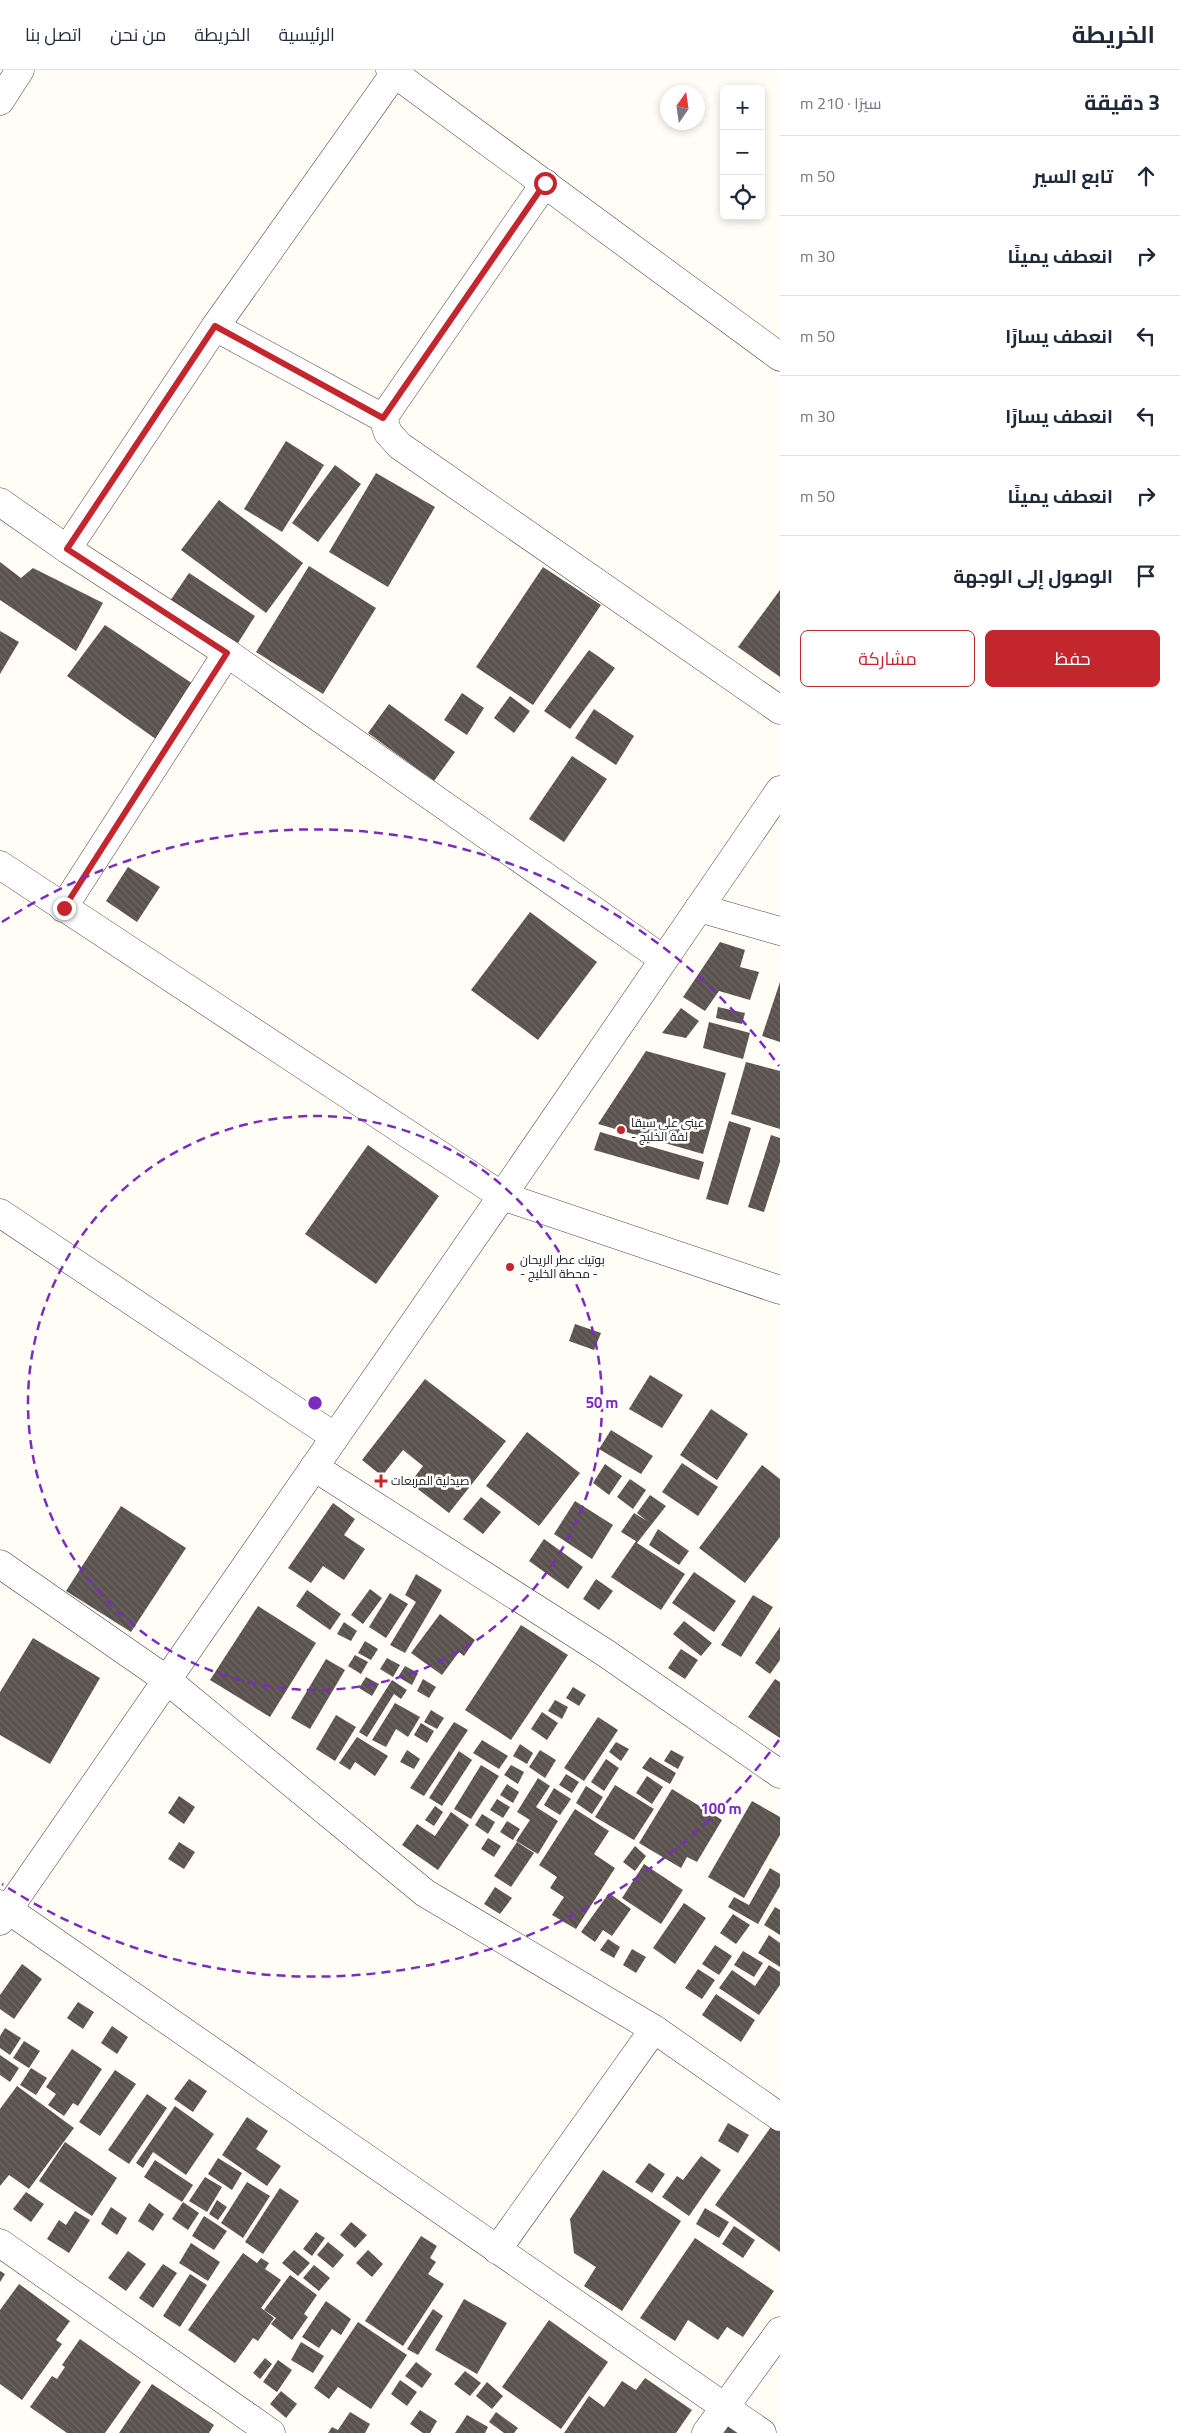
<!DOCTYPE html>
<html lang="ar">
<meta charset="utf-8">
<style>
:root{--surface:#fff;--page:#f2f2f3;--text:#1f2937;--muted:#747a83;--line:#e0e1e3;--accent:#c4262e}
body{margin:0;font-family:Georgia,Cairo,serif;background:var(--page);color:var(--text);direction:rtl}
.controls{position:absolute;right:15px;top:15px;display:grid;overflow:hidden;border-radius:8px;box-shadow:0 2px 8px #0003}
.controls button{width:45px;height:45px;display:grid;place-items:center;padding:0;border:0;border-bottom:1px solid var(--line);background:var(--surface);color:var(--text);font:25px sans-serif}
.compass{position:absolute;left:660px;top:15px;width:45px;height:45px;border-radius:50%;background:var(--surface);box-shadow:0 2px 8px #0003;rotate:13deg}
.stop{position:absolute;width:15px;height:15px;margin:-11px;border:4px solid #c4262e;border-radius:50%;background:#fff}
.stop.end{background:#c4262e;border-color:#fff;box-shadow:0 1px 5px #0008}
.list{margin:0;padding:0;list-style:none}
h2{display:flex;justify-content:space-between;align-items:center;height:65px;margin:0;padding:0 20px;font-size:21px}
h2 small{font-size:16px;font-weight:400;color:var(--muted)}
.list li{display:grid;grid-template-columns:32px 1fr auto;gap:15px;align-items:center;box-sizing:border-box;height:80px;padding:0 20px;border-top:1px solid var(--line)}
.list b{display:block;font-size:19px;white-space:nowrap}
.list em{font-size:16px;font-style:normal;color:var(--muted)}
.actions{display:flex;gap:10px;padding:15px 20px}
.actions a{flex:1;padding:11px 0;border:1px solid var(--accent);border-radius:8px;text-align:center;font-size:18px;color:var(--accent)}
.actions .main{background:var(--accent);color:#fff}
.icon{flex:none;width:28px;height:28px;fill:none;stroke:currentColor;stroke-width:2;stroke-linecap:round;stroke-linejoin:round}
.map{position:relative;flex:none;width:780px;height:2363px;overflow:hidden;direction:ltr}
header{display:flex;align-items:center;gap:30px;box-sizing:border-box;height:70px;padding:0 25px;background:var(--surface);border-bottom:1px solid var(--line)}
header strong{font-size:24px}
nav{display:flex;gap:28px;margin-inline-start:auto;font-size:18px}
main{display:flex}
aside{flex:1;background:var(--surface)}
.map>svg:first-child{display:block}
</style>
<header>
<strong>الخريطة</strong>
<nav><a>الرئيسية</a><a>الخريطة</a><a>من نحن</a><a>اتصل بنا</a></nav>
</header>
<main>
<aside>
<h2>3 دقيقة<small>سيرًا · 210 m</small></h2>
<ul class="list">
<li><svg class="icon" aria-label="ahead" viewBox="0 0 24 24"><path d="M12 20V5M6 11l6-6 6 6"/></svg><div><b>تابع السير</b></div><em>50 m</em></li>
<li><svg class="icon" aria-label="right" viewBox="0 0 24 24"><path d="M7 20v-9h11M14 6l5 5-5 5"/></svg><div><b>انعطف يمينًا</b></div><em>30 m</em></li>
<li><svg class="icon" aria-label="left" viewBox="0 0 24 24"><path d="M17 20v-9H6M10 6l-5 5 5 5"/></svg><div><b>انعطف يسارًا</b></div><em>50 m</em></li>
<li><svg class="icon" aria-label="left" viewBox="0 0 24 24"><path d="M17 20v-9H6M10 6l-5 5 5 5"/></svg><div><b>انعطف يسارًا</b></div><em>30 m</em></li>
<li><svg class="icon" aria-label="right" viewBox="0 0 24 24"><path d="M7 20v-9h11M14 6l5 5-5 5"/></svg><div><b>انعطف يمينًا</b></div><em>50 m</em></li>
<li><svg class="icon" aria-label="arrive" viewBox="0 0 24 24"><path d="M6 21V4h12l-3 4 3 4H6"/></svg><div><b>الوصول إلى الوجهة</b></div></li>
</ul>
<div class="actions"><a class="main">حفظ</a><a>مشاركة</a></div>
</aside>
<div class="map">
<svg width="780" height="2363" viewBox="0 0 780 2363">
<defs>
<pattern id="building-back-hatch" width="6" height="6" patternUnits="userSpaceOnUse" patternTransform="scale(1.25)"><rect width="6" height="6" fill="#5a524d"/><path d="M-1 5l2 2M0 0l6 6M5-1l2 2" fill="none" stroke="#6d6662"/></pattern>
</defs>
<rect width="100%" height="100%" fill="#fffdf5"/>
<g fill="url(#building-back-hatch)">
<polygon points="286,371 324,395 282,462 244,439"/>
<polygon points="335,395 361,414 318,472 292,453"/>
<polygon points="376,403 435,437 388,517 329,482"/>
<polygon points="219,430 303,493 266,543 181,480"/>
<polygon points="0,492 21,508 33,498 103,533 76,581 0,530"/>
<polygon points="309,496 376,538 323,624 256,582"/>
<polygon points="543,497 601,535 533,635 476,597"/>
<polygon points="189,503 255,546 238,573 170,531"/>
<polygon points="780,520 780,607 738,577"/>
<polygon points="105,555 196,616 160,672 67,606"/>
<polygon points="0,561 19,572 0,604"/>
<polygon points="589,580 615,598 570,659 544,641"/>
<polygon points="462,623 484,638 467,665 444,650"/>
<polygon points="510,626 530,641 514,663 494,648"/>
<polygon points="389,634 455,682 434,711 368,663"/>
<polygon points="594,639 634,666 616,695 575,668"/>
<polygon points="572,686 607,709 564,772 529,749"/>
<polygon points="128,797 160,817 137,852 106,831"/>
<polygon points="530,842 597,892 538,970 471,920"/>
<polygon points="720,872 745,880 740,897 759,902 750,930 719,921 705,941 683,927"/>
<polygon points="780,912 780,972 762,966"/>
<polygon points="718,937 745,943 742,954 716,948"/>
<polygon points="681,938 699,951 686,968 662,963"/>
<polygon points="709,952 750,963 743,989 703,978"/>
<polygon points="646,981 726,1003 703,1084 598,1054"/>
<polygon points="746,992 780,1001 780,1059 731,1044"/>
<polygon points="729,1051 751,1058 728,1135 706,1129"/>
<polygon points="600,1062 704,1092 699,1110 594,1080"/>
<polygon points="771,1065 780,1068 780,1092 764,1142 748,1137"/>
<polygon points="368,1075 439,1126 376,1214 305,1164"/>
<polygon points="575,1254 601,1263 594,1280 569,1271"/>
<polygon points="650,1305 683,1325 662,1358 629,1339"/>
<polygon points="425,1309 506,1371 449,1443 410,1413 423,1396 403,1380 382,1406 362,1390"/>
<polygon points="711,1339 748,1364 717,1410 680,1385"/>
<polygon points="611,1360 653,1386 641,1404 599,1379"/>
<polygon points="527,1362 580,1403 539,1456 486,1416"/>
<polygon points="682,1393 718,1417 698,1446 662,1422"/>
<polygon points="605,1394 622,1406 609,1425 593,1413"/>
<polygon points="762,1395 780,1409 780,1467 745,1513 699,1478"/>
<polygon points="630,1409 646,1420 633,1439 617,1427"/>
<polygon points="650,1425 666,1436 637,1473 685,1504 661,1540 611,1507 636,1471 621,1462 634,1443 647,1451 637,1443"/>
<polygon points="481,1427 501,1442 483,1464 463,1449"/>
<polygon points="575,1431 613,1455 592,1489 554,1464"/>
<polygon points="333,1433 355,1449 344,1465 365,1479 344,1510 323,1496 311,1513 288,1498"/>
<polygon points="121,1436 186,1478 131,1562 66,1521"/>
<polygon points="658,1459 689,1481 679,1495 649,1475"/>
<polygon points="544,1469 583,1497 568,1519 529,1491"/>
<polygon points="694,1502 736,1531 714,1562 672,1533"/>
<polygon points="416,1504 442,1520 405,1583 390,1575 416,1532 405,1525"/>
<polygon points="596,1509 613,1521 599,1540 583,1529"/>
<polygon points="370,1519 382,1528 363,1554 351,1545"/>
<polygon points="307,1520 341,1544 330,1560 296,1536"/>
<polygon points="390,1523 408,1534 386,1568 369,1557"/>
<polygon points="753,1525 773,1537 741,1587 721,1575"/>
<polygon points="258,1536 316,1573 270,1647 210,1610"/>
<polygon points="440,1544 475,1570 464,1586 459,1582 442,1605 411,1583"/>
<polygon points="684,1551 712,1573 701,1586 673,1564"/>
<polygon points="344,1552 357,1561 351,1571 337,1564"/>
<polygon points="521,1555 568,1585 511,1670 465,1640"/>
<polygon points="780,1557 780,1590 770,1604 755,1593"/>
<polygon points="33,1568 100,1608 50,1694 0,1665 0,1622"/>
<polygon points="365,1571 378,1579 371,1590 358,1583"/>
<polygon points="681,1579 698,1590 685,1609 668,1598"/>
<polygon points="355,1585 368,1592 361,1604 348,1596"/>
<polygon points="387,1588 400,1595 393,1607 380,1599"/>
<polygon points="326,1589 345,1600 310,1659 291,1648"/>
<polygon points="405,1596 418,1603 412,1615 398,1607"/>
<polygon points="366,1607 379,1614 372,1626 359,1618"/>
<polygon points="423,1609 436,1617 429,1628 417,1621"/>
<polygon points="775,1609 780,1612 780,1668 748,1647"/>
<polygon points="392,1610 407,1620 401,1629 394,1624 367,1667 359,1662"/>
<polygon points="573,1617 586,1625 579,1636 566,1628"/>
<polygon points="555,1630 568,1637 562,1649 548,1641"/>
<polygon points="395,1633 420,1647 408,1667 396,1659 386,1677 372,1670"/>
<polygon points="431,1640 444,1648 437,1659 424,1652"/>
<polygon points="542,1642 558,1653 547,1670 531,1659"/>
<polygon points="336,1645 356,1657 335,1691 316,1679"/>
<polygon points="598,1647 618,1660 584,1711 564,1698"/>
<polygon points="454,1652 468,1660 424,1726 410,1718"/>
<polygon points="421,1653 434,1661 427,1673 414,1665"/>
<polygon points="357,1667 388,1686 375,1706 355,1692 350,1700 339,1693"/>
<polygon points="482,1670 508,1686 499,1699 473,1683"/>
<polygon points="616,1672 629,1679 621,1691 609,1682"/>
<polygon points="520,1674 533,1683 527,1694 513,1686"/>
<polygon points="407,1680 420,1689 414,1699 400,1692"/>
<polygon points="540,1680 556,1690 545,1708 529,1697"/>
<polygon points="671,1680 684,1687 678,1699 664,1691"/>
<polygon points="459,1681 472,1690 442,1736 429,1728"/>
<polygon points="650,1687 676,1703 670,1714 642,1698"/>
<polygon points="606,1689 619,1698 604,1721 591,1712"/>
<polygon points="481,1695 499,1706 471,1749 454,1739"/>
<polygon points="511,1695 524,1702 518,1714 504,1705"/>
<polygon points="566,1704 579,1712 572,1723 559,1715"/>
<polygon points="647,1706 663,1717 652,1734 636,1723"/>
<polygon points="538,1708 550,1716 536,1737 558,1751 538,1784 516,1771 530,1750 517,1742"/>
<polygon points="507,1714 519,1722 513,1733 500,1725"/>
<polygon points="615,1715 654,1739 634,1770 595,1747"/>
<polygon points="586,1716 603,1727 592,1744 576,1733"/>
<polygon points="554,1718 571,1729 560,1745 544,1735"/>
<polygon points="672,1719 722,1750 697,1792 687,1787 681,1798 639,1773"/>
<polygon points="179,1726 195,1737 184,1754 168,1743"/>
<polygon points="497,1729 510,1737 503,1748 490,1740"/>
<polygon points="752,1731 780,1747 780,1765 744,1828 708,1807"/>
<polygon points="435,1736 443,1742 434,1756 425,1750"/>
<polygon points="575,1739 609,1761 594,1784 615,1798 576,1859 552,1845 564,1827 550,1818 557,1807 539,1795"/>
<polygon points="451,1742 469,1755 438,1800 402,1775 417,1754 435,1766"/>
<polygon points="482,1744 495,1752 488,1764 475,1755"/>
<polygon points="507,1751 520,1759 513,1770 500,1762"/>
<polygon points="488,1768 501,1776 494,1787 481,1779"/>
<polygon points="179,1772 195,1782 184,1799 168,1789"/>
<polygon points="517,1772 534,1783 511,1817 494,1806"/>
<polygon points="635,1776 646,1786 635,1801 623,1792"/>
<polygon points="644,1794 683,1820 661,1854 622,1828"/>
<polygon points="770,1798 780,1804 780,1816 758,1854 728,1837 734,1827 749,1835"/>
<polygon points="495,1817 512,1828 500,1844 484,1834"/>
<polygon points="609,1823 631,1839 612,1866 603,1860 595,1872 581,1862"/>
<polygon points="684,1833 706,1848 675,1894 653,1878"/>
<polygon points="775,1837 780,1840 780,1865 764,1855"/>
<polygon points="733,1844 750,1855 736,1874 720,1863"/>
<polygon points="769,1865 780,1873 780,1897 758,1883"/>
<polygon points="608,1869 620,1877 614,1888 600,1880"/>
<polygon points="715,1875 732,1886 719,1905 702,1894"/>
<polygon points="632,1879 646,1887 636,1903 623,1895"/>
<polygon points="743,1881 763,1893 754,1907 734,1895"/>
<polygon points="22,1894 42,1909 14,1949 0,1939 0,1925"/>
<polygon points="769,1895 780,1902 780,1915 759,1945 719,1918 732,1900 755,1916"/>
<polygon points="698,1899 715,1910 702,1929 685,1918"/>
<polygon points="716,1924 755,1950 741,1972 702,1945"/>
<polygon points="78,1932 94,1942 83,1959 67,1948"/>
<polygon points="112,1956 128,1967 117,1984 101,1973"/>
<polygon points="5,1958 21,1968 10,1985 0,1978 0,1966"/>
<polygon points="24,1971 40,1981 29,1998 13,1988"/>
<polygon points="72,1979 102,1999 78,2036 73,2033 64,2046 48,2035 56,2024 46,2017"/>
<polygon points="0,1985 19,1998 10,2012 0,2005"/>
<polygon points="31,1998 47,2008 36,2025 20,2015"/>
<polygon points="115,2000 136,2014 100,2066 79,2052"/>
<polygon points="189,2009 207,2021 193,2042 174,2029"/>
<polygon points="17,2016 74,2058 29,2119 9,2105 0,2116 0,2039"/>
<polygon points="147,2024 167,2038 129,2094 108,2080"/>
<polygon points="175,2036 214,2064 186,2105 153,2082 143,2098 136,2093"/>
<polygon points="247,2047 268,2061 256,2079 281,2096 267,2116 222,2085"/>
<polygon points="776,2050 780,2053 780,2182 715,2135"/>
<polygon points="728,2053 749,2065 738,2083 718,2071"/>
<polygon points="65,2072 117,2108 92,2146 39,2111"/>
<polygon points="701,2086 721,2100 689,2146 662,2127 677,2106 683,2110"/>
<polygon points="218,2088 242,2103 232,2120 208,2104"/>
<polygon points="155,2090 193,2115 182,2132 144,2107"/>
<polygon points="649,2093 665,2104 652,2123 635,2112"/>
<polygon points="603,2100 681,2151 622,2241 584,2216 596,2197 574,2183 570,2149"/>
<polygon points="205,2107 222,2117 207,2142 189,2131"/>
<polygon points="247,2112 270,2126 243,2168 221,2153"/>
<polygon points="280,2118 299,2131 263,2184 245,2172"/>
<polygon points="26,2122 44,2134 31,2152 13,2139"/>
<polygon points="217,2130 227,2137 218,2150 209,2144"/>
<polygon points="183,2132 199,2143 188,2160 172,2149"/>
<polygon points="149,2133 164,2144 153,2161 138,2151"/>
<polygon points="111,2137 127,2148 117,2165 101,2154"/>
<polygon points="705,2138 729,2152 719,2168 696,2154"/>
<polygon points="75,2141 90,2150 69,2183 47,2169 59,2150 66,2155"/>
<polygon points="204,2146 227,2161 214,2180 192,2166"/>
<polygon points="351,2152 367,2165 355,2178 340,2165"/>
<polygon points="734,2156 755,2170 743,2188 722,2174"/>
<polygon points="316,2162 325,2168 312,2186 303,2179"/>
<polygon points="421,2166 437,2176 430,2188 436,2192 428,2204 444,2214 403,2276 365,2251"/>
<polygon points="695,2168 774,2221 743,2267 727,2257 718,2270 688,2250 675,2271 640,2248"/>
<polygon points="328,2172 344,2185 333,2198 317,2185"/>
<polygon points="191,2173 220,2192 208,2211 179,2193"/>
<polygon points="294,2180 310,2193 298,2206 282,2193"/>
<polygon points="368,2180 383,2194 372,2207 356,2193"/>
<polygon points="128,2181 146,2194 126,2221 108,2208"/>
<polygon points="243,2183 257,2193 261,2188 269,2193 265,2199 281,2210 261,2238 274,2248 258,2271 253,2268 235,2293 188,2260"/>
<polygon points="163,2194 177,2203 153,2238 139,2228"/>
<polygon points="314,2195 330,2208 319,2221 303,2208"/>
<polygon points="0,2201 5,2204 0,2212"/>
<polygon points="190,2204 207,2215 180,2257 163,2246"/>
<polygon points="290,2205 317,2225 304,2244 308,2247 292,2270 271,2254 276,2248 264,2240"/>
<polygon points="19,2214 70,2251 56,2270 62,2274 22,2330 0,2314 0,2240"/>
<polygon points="464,2229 507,2253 477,2304 435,2280"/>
<polygon points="326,2231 351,2249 341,2265 332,2259 319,2278 302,2267"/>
<polygon points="433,2239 443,2246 418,2285 407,2279"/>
<polygon points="549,2250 608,2292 561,2359 502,2317"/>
<polygon points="358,2252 407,2285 371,2339 338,2317 329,2329 314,2318"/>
<polygon points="80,2269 141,2312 105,2363 67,2363 30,2337 52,2306 57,2309 65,2297 62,2295"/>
<polygon points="301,2272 324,2286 313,2303 291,2290"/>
<polygon points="265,2288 272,2294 260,2309 253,2303"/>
<polygon points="278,2290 292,2300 277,2322 263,2312"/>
<polygon points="416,2292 432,2304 422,2318 405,2306"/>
<polygon points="465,2301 481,2313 470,2326 454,2314"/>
<polygon points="645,2308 692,2340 676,2363 564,2363 589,2326 604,2337 622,2311 636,2320"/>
<polygon points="400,2310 417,2322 407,2336 391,2324"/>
<polygon points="487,2312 503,2326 492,2339 476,2326"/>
<polygon points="152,2314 214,2355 209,2363 119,2363"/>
<polygon points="281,2321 297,2334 286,2348 270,2334"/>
<polygon points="420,2340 437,2351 430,2363 423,2363 410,2354"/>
<polygon points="350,2342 370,2354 365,2363 328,2363 332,2357 338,2360"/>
<polygon points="496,2342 518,2358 514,2363 504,2363 489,2352"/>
<polygon points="467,2345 488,2357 485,2363 455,2363"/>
<polygon points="729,2355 741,2363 724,2363"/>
</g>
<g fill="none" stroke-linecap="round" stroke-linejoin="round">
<defs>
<g id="minor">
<polyline points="390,0 780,287"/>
<polyline points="0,31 20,0"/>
<polyline points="215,257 383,348 388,363 400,376 780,640"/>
<polyline points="383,348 545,113"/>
<polyline points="0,432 67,479 227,583 663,889"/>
<polyline points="67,479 215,257 397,0"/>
<polyline points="0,795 502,1126 780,720"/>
<polyline points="63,838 227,583"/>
<polyline points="699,838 780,861"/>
<polyline points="0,1143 335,1367"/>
<polyline points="314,1397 604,1582 780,1704"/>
<polyline points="0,1494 167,1610 425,1823 654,1959 780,2047"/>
<polyline points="0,1834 762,2363"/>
<polyline points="0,2173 271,2363"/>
<polyline points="497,2180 654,1959"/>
<polyline points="706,2363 780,2261"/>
</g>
<polyline id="tertiary" points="0,1851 502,1126 780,1220"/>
</defs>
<use href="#minor" stroke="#444" stroke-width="29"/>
<use href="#tertiary" stroke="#444" stroke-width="29"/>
<use href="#minor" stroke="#fff" stroke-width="28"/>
<use href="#tertiary" stroke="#fff" stroke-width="28"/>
</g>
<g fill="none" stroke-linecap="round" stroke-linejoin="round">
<polyline stroke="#c4262e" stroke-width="6" points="64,838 227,583 67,479 215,256 383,348 545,113"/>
</g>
<g fill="none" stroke="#7b2cbf" stroke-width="2.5" stroke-dasharray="9 6">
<circle cx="315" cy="1333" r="287"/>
<path d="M779 1670A574 574 0 0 1 2 1814M2 852A574 574 0 0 1 779 996"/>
</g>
<g fill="#c4262e" stroke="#fff" stroke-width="2">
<circle cx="621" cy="1060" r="5"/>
<circle cx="510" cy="1197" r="5"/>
<path d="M378.5 1403.5h5v5h5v5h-5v5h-5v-5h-5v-5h5z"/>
</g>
<g text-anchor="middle" stroke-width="5" stroke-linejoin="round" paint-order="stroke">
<g font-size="12" fill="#111" stroke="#fff" text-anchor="start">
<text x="631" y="1057">عيني على سيقا<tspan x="631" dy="14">- لفة الخليج</tspan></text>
<text x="520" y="1194">بوتيك عطر الريحان<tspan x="520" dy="14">- محطة الخليج -</tspan></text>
<text x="391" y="1415">صيدلية المربعات</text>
</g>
</g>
<circle cx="315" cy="1333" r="8" fill="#7b2cbf" stroke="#fff" stroke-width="2.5"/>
<g font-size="15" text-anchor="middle" font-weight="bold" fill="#7b2cbf" stroke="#fff" stroke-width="5" stroke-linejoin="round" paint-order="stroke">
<text x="602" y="1338">50 m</text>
<text x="721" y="1744">100 m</text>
</g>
</svg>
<div class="controls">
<button>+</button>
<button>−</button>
<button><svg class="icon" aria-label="locate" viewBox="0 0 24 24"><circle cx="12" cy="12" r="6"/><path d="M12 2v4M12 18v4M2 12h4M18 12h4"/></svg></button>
</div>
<svg class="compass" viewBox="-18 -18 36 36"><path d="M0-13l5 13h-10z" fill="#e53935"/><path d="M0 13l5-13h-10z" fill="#747a83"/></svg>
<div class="stop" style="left:545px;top:113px"></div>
<div class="stop end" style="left:64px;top:838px"></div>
</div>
</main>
